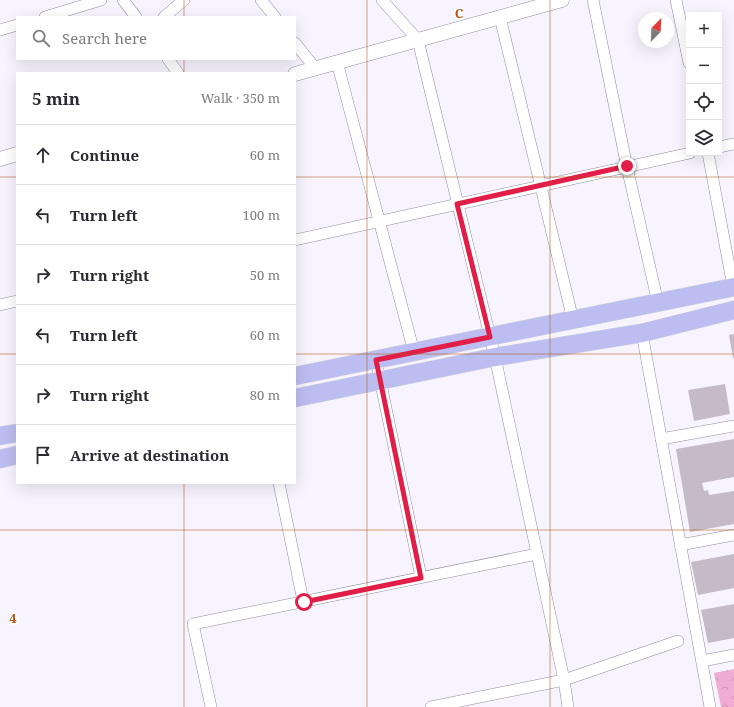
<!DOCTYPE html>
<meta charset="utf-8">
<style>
:root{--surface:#fff;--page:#f7f7f7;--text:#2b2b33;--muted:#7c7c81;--line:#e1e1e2}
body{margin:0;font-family:"Noto Serif",serif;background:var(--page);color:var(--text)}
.controls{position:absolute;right:12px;top:12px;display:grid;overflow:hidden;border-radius:0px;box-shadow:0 4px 16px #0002}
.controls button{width:36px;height:36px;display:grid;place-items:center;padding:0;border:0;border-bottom:1px solid var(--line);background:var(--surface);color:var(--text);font:20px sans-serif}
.compass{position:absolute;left:638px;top:12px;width:36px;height:36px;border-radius:50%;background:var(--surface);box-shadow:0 4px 16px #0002;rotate:24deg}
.stop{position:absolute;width:12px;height:12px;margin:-9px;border:3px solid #e11d48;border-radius:50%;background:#fff}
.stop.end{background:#e11d48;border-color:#fff;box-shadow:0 1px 4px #0008}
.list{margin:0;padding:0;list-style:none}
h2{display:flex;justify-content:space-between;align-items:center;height:52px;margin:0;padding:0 16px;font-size:17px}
h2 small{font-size:13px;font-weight:400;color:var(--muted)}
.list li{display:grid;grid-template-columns:26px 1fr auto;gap:12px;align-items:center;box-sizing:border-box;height:60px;padding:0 16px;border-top:1px solid var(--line)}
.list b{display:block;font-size:15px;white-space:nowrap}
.list em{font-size:13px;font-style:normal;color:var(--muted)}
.icon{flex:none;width:22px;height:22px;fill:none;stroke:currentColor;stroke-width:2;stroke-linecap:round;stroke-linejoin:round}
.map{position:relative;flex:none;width:734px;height:707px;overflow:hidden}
.search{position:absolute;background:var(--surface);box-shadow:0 4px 16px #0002;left:16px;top:16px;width:280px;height:44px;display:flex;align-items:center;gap:10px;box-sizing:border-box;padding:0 14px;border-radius:0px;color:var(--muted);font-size:15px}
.panel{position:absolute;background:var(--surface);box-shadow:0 4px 16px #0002;left:16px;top:72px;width:280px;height:412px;border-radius:0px}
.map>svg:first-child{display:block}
</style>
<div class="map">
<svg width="734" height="707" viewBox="0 0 734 707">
<defs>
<pattern id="park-crowns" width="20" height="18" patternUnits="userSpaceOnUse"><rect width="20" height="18" fill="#f0acd3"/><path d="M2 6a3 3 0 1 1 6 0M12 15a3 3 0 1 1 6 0" fill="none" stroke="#ce94b6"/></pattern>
</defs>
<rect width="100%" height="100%" fill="#f8f4ff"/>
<polygon fill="url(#park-crowns)" points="734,669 734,707 721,707 714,673"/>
<g fill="#c5bbc6">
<polygon points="734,334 734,358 733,358 729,335"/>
<polygon points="725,384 730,414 694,421 688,390"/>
<polygon points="734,439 734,477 702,483 704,491 708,490 709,495 734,491 734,524 690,532 676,449"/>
<polygon points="734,554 734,588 698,595 691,562"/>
<polygon points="734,604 734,638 708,643 701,610"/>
</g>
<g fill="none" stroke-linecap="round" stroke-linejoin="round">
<defs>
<g id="minor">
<polyline points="123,0 136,17"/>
<polyline points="261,0 275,17"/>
<polyline points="382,0 418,40 495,357 564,680 568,707"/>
<polyline points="593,0 627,167 658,303"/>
<polyline points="676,0 689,63"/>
<polyline points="45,17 101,0"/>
<polyline points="164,17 184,0"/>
<polyline points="500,17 573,320"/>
<polyline points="0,30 17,25"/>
<polyline points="295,43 315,68"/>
<polyline points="168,59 178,73"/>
<polyline points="337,62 414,352"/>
<polyline points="719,147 734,144"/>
<polyline points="708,153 733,287"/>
<polyline points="295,240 690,153"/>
<polyline points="0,305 17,301"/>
<polyline points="642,333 710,707"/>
<polyline points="376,360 421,577"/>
<polyline points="661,439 734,426"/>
<polyline points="279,483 303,601"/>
<polyline points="680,545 734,535"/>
<polyline points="702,661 734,655"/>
<polyline points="211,707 193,624 537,554"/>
<polyline points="431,707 564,680 678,641"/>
</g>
<g id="tertiary">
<polyline points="295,74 562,0"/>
<polyline points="0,159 17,154"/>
</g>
<g id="primary">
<polyline points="295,376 734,287"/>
<polyline points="295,398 495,357 642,333 734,310"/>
<polyline points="0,436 17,433"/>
<polyline points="0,459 17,455"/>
</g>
</defs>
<use href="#minor" stroke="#918d99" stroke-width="12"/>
<use href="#tertiary" stroke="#918d99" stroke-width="15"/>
<use href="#primary" stroke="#d7d6d7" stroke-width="19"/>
<use href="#minor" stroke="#fff" stroke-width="11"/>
<use href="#tertiary" stroke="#fff" stroke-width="14"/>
<use href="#primary" stroke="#bcbef2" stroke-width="18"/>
</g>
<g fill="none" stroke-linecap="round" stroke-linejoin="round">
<polyline stroke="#e11d48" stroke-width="5" points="304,602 421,578 376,360 490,337 457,204 627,166"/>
</g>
<path fill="none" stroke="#b55414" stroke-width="1" stroke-opacity="0.55" d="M184,0v17M367,0v707M550,0v707M184,59v14M0,177h17M295,177h439M0,354h17M295,354h439M184,483v224M0,530h734"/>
<g font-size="13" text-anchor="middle" font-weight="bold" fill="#b55414" stroke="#fff" stroke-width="3" stroke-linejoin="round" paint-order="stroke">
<text x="459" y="18">C</text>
<text x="13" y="623">4</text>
</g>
</svg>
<div class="controls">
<button>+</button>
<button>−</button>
<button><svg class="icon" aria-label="locate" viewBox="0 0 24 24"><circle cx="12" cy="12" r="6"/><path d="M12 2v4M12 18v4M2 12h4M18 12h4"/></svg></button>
<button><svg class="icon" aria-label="layers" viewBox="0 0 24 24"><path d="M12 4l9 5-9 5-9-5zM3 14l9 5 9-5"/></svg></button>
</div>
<svg class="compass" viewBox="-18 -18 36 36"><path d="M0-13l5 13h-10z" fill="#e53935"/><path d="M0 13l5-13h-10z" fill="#7c7c81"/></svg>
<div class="stop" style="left:304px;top:602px"></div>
<div class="stop end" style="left:627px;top:166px"></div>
<div class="search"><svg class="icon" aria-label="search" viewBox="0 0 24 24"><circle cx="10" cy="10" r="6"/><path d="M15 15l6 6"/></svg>Search here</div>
<section class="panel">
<h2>5 min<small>Walk · 350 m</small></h2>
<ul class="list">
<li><svg class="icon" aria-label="ahead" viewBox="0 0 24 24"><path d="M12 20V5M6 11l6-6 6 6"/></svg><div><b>Continue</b></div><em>60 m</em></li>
<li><svg class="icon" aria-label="left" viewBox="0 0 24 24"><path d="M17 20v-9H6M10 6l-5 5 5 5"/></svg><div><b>Turn left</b></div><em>100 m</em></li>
<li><svg class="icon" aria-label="right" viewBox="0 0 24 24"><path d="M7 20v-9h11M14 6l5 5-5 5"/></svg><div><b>Turn right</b></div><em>50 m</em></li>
<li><svg class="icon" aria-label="left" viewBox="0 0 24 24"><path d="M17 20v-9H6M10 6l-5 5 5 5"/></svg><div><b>Turn left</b></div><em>60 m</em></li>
<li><svg class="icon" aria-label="right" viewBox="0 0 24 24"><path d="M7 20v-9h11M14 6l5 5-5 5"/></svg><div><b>Turn right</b></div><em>80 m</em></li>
<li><svg class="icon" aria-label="arrive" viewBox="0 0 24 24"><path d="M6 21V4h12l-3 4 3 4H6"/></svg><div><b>Arrive at destination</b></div></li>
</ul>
</section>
</div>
